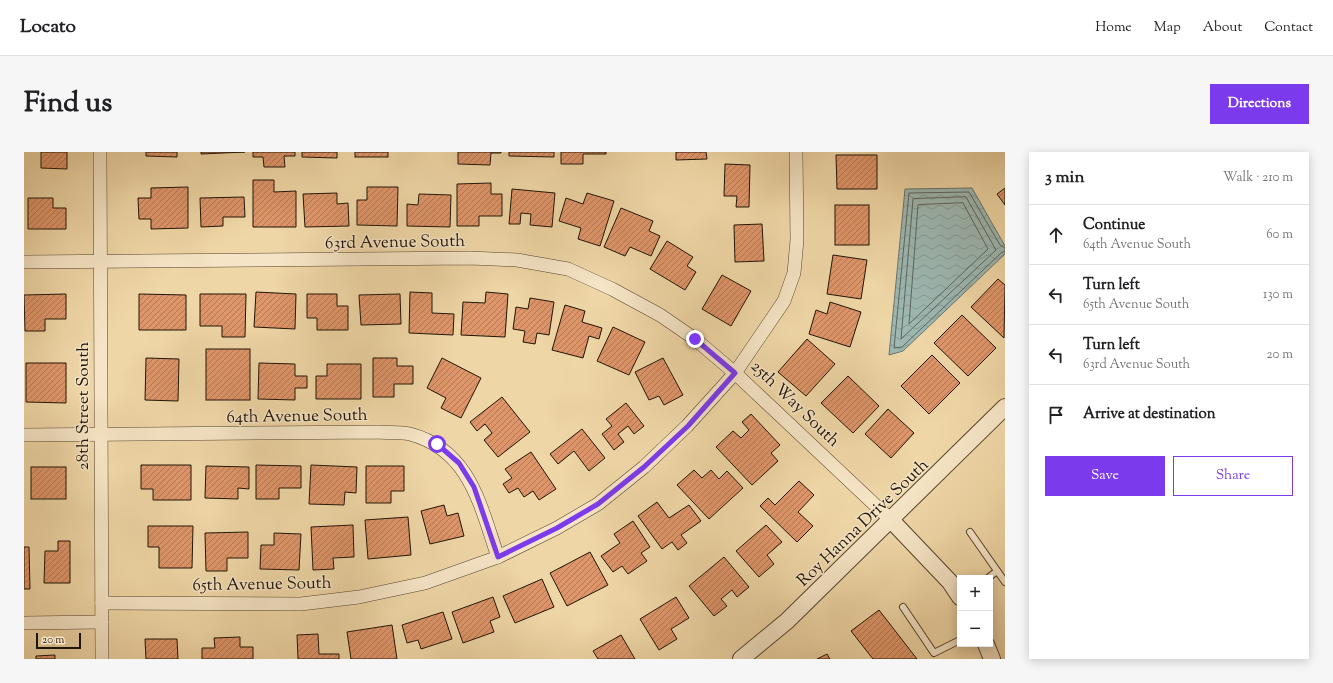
<!DOCTYPE html>
<meta charset="utf-8">
<style>
:root{--surface:#fff;--page:#f6f6f6;--text:#202124;--muted:#757577;--line:#e0e0e0;--accent:#7c3aed}
body{margin:0;font-family:"Sorts Mill Goudy",serif;background:var(--page);color:var(--text)}
.controls{position:absolute;right:12px;bottom:12px;display:grid;overflow:hidden;border-radius:0px;box-shadow:0 2px 10px #0003}
.controls button{width:36px;height:36px;display:grid;place-items:center;padding:0;border:0;border-bottom:1px solid var(--line);background:var(--surface);color:var(--text);font:20px sans-serif}
.scale{position:absolute;left:12px;bottom:10px;width:45px;box-sizing:border-box;padding-left:4px;border:2px solid #201406;border-top:0;font-size:11px;line-height:14px;white-space:nowrap;color:#201406;-webkit-text-stroke:3px #f5e4c5;paint-order:stroke}
.stop{position:absolute;width:12px;height:12px;margin:-9px;border:3px solid #7c3aed;border-radius:50%;background:#fff}
.stop.end{background:#7c3aed;border-color:#fff;box-shadow:0 1px 4px #0008}
.list{margin:0;padding:0;list-style:none}
h2{display:flex;justify-content:space-between;align-items:center;height:52px;margin:0;padding:0 16px;font-size:17px}
h2 small{font-size:13px;font-weight:400;color:var(--muted)}
.list li{display:grid;grid-template-columns:26px 1fr auto;gap:12px;align-items:center;box-sizing:border-box;height:60px;padding:0 16px;border-top:1px solid var(--line)}
.list b{display:block;font-size:15px;white-space:nowrap}
.list p{margin:0;font-size:13px;white-space:nowrap;color:var(--muted)}
.list em{font-size:13px;font-style:normal;color:var(--muted)}
.actions{display:flex;gap:8px;padding:12px 16px}
.actions a{flex:1;padding:9px 0;border:1px solid var(--accent);border-radius:0px;text-align:center;font-size:14px;color:var(--accent)}
.actions .main{background:var(--accent);color:#fff}
.icon{flex:none;width:22px;height:22px;fill:none;stroke:currentColor;stroke-width:2;stroke-linecap:round;stroke-linejoin:round}
.map{position:relative;flex:none;width:981px;height:507px;overflow:hidden;border-radius:0px}
header{display:flex;align-items:center;gap:24px;box-sizing:border-box;height:56px;padding:0 20px;background:var(--surface);border-bottom:1px solid var(--line)}
header strong{font-size:19px}
nav{display:flex;gap:22px;margin-inline-start:auto;font-size:14px}
.intro{display:flex;align-items:center;justify-content:space-between;box-sizing:border-box;height:96px;padding:0 24px}
h1{margin:0;font-size:28px}
.button{padding:10px 18px;border-radius:0px;background:var(--accent);color:#fff;font-size:14px;font-weight:700}
main{display:flex;gap:24px;padding:0 24px}
aside{flex:1;background:var(--surface);border-radius:0px;box-shadow:0 2px 10px #0003}
.map>svg:first-child{display:block}
</style>
<header>
<strong>Locato</strong>
<nav><a>Home</a><a>Map</a><a>About</a><a>Contact</a></nav>
</header>
<div class="intro"><h1>Find us</h1><a class="button">Directions</a></div>
<main>
<div class="map">
<svg width="981" height="507" viewBox="0 0 981 507">
<defs>
<pattern id="water-waves" width="16" height="10" patternUnits="userSpaceOnUse"><rect width="16" height="10" fill="#9db7b1"/><path d="M0 5q4-4 8 0t8 0" fill="none" stroke="#879c97"/></pattern>
<pattern id="building-hatch" width="6" height="6" patternUnits="userSpaceOnUse"><rect width="6" height="6" fill="#de9569"/><path d="M-1 1l2-2M0 6l6-6M5 7l2-2" fill="none" stroke="#b47854"/></pattern>
</defs>
<rect width="100%" height="100%" fill="#efd6a6"/>
<filter id="stains"><feTurbulence type="fractalNoise" baseFrequency=".005" numOctaves="4"/><feColorMatrix values="0 0 0 0 .2 0 0 0 0 .09 0 0 0 0 .02 0 0 0 .5 -.17"/></filter>
<radialGradient id="worn" r=".72"><stop offset=".6" stop-color="#630" stop-opacity="0"/><stop offset="1" stop-color="#630" stop-opacity=".3"/></radialGradient>
<polygon fill="url(#water-waves)" stroke="#6b766d" points="948,36 981,94 981,102 879,199 865,203 881,37"/>
<g fill="none" stroke-linecap="round" stroke-linejoin="round">
<g stroke="#5e665c" stroke-width="1">
<polygon points="942,45 972,98 877,187 889,47"/>
<polygon points="939,51 964,97 885,172 894,53"/>
<polyline points="981,96 976,93 945,40 885,41 870,196 878,195 977,101 981,99"/>
</g>
</g>
<g fill="url(#building-hatch)" stroke="#201406">
<polygon points="17,0 43,0 43,17 17,16"/>
<polygon points="122,0 153,0 153,5 122,4"/>
<polygon points="177,0 221,0 177,2"/>
<polygon points="229,0 271,0 271,4 260,4 261,15 240,15 239,5 229,5"/>
<polygon points="278,0 313,0 313,6 278,5"/>
<rect x="331" y="0" width="33" height="5"/>
<polygon points="434,0 477,0 477,1 467,1 466,13 434,12"/>
<polygon points="485,0 530,0 530,5 485,4"/>
<polygon points="537,0 582,0 582,2 559,2 559,12 537,12"/>
<polygon points="652,0 682,0 683,7 652,8"/>
<polygon points="812,3 853,3 853,37 813,37"/>
<polygon points="701,12 726,13 725,55 712,55 713,44 700,44"/>
<polygon points="229,28 250,28 250,40 272,39 272,75 229,75"/>
<polygon points="467,31 467,42 478,42 478,64 455,64 455,74 433,74 433,32"/>
<polygon points="164,35 164,76 127,77 127,67 115,67 114,46 127,46 127,36"/>
<polygon points="343,35 374,35 373,74 333,73 333,48 343,48"/>
<polygon points="981,36 981,53 973,42"/>
<polygon points="488,37 531,41 528,75 506,73 507,62 497,61 496,72 485,72"/>
<polygon points="313,41 313,52 324,51 325,74 281,75 279,42"/>
<polygon points="563,41 590,49 576,94 554,87 557,76 535,69 542,46 559,52"/>
<polygon points="395,42 427,43 426,75 383,74 383,52 394,53"/>
<polygon points="220,45 221,65 199,65 199,74 177,75 176,46"/>
<polygon points="4,46 29,46 29,56 42,56 42,77 4,77"/>
<rect x="811" y="53" width="34" height="40"/>
<polygon points="597,56 629,69 625,79 636,84 627,104 606,95 601,104 580,95"/>
<polygon points="738,72 740,109 711,110 710,73"/>
<polygon points="643,89 669,105 663,114 672,120 661,138 626,117"/>
<polygon points="809,103 843,108 837,147 803,142"/>
<polygon points="698,123 727,139 707,174 678,157"/>
<polygon points="974,127 981,133 980,186 947,155"/>
<polygon points="232,140 272,142 271,177 230,175"/>
<polygon points="386,140 408,141 408,161 430,162 429,183 385,181"/>
<polygon points="462,140 484,142 481,185 437,183 439,150 461,151"/>
<polygon points="42,142 42,167 21,167 21,179 1,179 0,143"/>
<polygon points="115,142 162,143 162,178 115,178"/>
<polygon points="176,142 222,142 221,185 198,185 198,174 176,174"/>
<polygon points="283,142 313,142 313,154 324,154 324,178 293,178 293,166 283,166"/>
<polygon points="376,142 377,172 337,173 335,143"/>
<polygon points="506,146 530,150 525,183 513,181 511,192 499,190 501,179 489,177 492,155 504,157"/>
<polygon points="806,150 837,160 826,195 785,182 792,158 803,162"/>
<polygon points="541,153 561,159 558,170 578,176 575,187 565,184 559,206 528,198"/>
<polygon points="938,163 972,196 944,224 910,191"/>
<polygon points="589,175 621,190 605,223 573,209"/>
<polygon points="783,187 811,212 782,244 754,220"/>
<rect x="182" y="197" width="44" height="51"/>
<polygon points="908,203 936,231 905,262 877,234"/>
<polygon points="122,206 155,207 154,249 121,248"/>
<polygon points="349,206 373,206 373,214 389,214 389,232 370,232 370,245 349,245"/>
<polygon points="418,206 457,226 437,266 417,256 422,246 403,236"/>
<polygon points="639,206 659,243 640,253 635,244 625,248 611,220"/>
<polygon points="2,211 42,211 42,251 2,250"/>
<polygon points="235,211 271,212 271,224 283,224 283,236 271,236 271,248 234,247"/>
<polygon points="303,212 337,212 337,247 292,247 292,224 303,224"/>
<polygon points="824,224 855,254 829,281 797,251"/>
<polygon points="478,245 506,280 474,305 460,288 468,281 461,272 453,279 446,270"/>
<polygon points="602,251 620,274 610,282 604,274 594,282 600,290 590,298 578,282 588,274 582,267"/>
<polygon points="864,257 890,281 867,306 841,282"/>
<polygon points="727,262 756,293 747,301 754,309 728,333 692,295 709,279 717,286 725,278 718,270"/>
<polygon points="558,277 581,306 565,319 550,299 534,312 526,302"/>
<polygon points="507,300 532,337 515,348 509,339 500,345 494,336 485,341 479,332 488,326 481,317"/>
<polygon points="117,313 167,313 167,348 129,348 129,337 117,337"/>
<polygon points="232,313 277,314 277,336 255,336 255,347 232,347"/>
<polygon points="287,313 333,315 332,341 321,340 320,353 285,352"/>
<polygon points="182,314 225,315 225,337 214,336 214,347 181,346"/>
<polygon points="342,314 380,314 380,339 367,339 367,351 342,351"/>
<rect x="7" y="315" width="35" height="32"/>
<polygon points="670,318 678,326 687,318 695,327 703,319 719,336 685,367 653,333"/>
<polygon points="775,329 790,343 774,360 789,374 773,390 736,354 744,346 751,353"/>
<polygon points="633,350 645,366 665,353 677,369 657,383 663,391 654,398 648,390 638,397 614,364"/>
<polygon points="420,353 423,364 434,361 440,384 406,392 397,359"/>
<polygon points="384,365 387,403 344,407 341,368"/>
<polygon points="609,369 626,395 617,401 623,409 604,422 598,414 589,420 577,404 596,391 590,382"/>
<polygon points="329,373 330,405 309,406 310,417 289,418 287,375"/>
<polygon points="742,373 758,390 743,403 750,412 735,425 712,399"/>
<polygon points="124,374 169,374 168,416 135,416 135,395 124,395"/>
<polygon points="224,380 224,406 203,406 203,419 182,419 181,381"/>
<polygon points="250,381 277,382 275,418 236,417 237,393 250,393"/>
<polygon points="34,389 46,389 46,431 20,431 21,399 34,399"/>
<polygon points="0,395 5,395 6,437 0,437"/>
<polygon points="566,400 584,433 543,454 526,421"/>
<polygon points="700,405 725,435 713,445 708,438 697,447 703,454 690,464 665,434"/>
<polygon points="518,427 530,455 491,471 479,444"/>
<polygon points="469,445 476,465 466,469 470,480 439,491 428,460"/>
<polygon points="652,445 665,466 647,477 653,487 635,498 616,467"/>
<polygon points="855,458 893,507 849,507 827,479"/>
<polygon points="419,460 428,487 397,497 394,488 383,491 378,473"/>
<polygon points="368,473 373,507 327,507 323,480"/>
<polygon points="294,482 295,502 315,502 315,507 274,507 273,483"/>
<polygon points="597,483 611,507 574,507 569,499"/>
<polygon points="216,485 216,495 229,495 229,507 178,507 178,496 191,496 190,486"/>
<polygon points="121,487 153,487 154,507 122,507"/>
<polygon points="803,502 806,507 793,507"/>
<polygon points="31,503 31,507 12,507 12,504"/>
</g>
<g fill="none" stroke-linecap="round" stroke-linejoin="round">
<defs>
<g id="service">
<polyline points="946,380 981,430"/>
<polyline points="964,426 973,419"/>
<polyline points="879,455 910,501 936,488"/>
</g>
<g id="minor">
<polyline points="76,0 78,507"/>
<polyline points="0,110 446,106 493,108 544,117 588,137 636,163 671,187 711,221 867,368"/>
<path d="M0,283l355,-3c10,1 21,0 31,2 60,16 70,71 88,123"/>
<polyline points="78,451 277,452 335,445 401,431 474,405 533,376 574,352 620,315 663,274 711,221 760,149 770,121 773,88 772,0"/>
<polyline points="0,471 78,470"/>
</g>
<g id="tertiary">
<polyline points="867,368 926,430 936,445"/>
<polyline points="962,492 968,507"/>
<polyline points="717,507 763,469 981,255"/>
</g>
</defs>
<use href="#service" stroke="#54442e" stroke-width="8"/>
<use href="#minor" stroke="#54442e" stroke-width="14"/>
<use href="#tertiary" stroke="#54442e" stroke-width="18"/>
<use href="#service" stroke="#f5e4c5" stroke-width="6"/>
<use href="#minor" stroke="#f5e4c5" stroke-width="13"/>
<use href="#tertiary" stroke="#f5e4c5" stroke-width="16"/>
</g>
<g fill="none" stroke-linecap="round" stroke-linejoin="round">
<polyline stroke="#7c3aed" stroke-width="5" points="413,292 435,311 450,335 474,405 533,376 574,352 620,315 664,274 711,221 671,187"/>
</g>
<g text-anchor="middle" stroke-width="3" stroke-linejoin="round" paint-order="stroke">
<g font-size="17" fill="#201406" stroke="#f5e4c5">
<text transform="translate(371 89) rotate(-1)" y="6">63rd Avenue South</text>
<text transform="translate(772 251) rotate(44)" y="6">25th Way South</text>
<text transform="translate(58 254) rotate(-90)" y="6">28th Street South</text>
<text transform="translate(273 263) rotate(-1)" y="6">64th Avenue South</text>
<text transform="translate(838 370) rotate(-44)" y="6">Roy Hanna Drive South</text>
<text transform="translate(238 431) rotate(-1)" y="6">65th Avenue South</text>
</g>
</g>
<rect width="100%" height="100%" filter="url(#stains)"/>
<rect width="100%" height="100%" fill="url(#worn)"/>
</svg>
<div class="controls">
<button>+</button>
<button>−</button>
</div>
<div class="scale">20 m</div>
<div class="stop" style="left:413px;top:292px"></div>
<div class="stop end" style="left:671px;top:187px"></div>
</div>
<aside>
<h2>3 min<small>Walk · 210 m</small></h2>
<ul class="list">
<li><svg class="icon" aria-label="ahead" viewBox="0 0 24 24"><path d="M12 20V5M6 11l6-6 6 6"/></svg><div><b>Continue</b><p>64th Avenue South</p></div><em>60 m</em></li>
<li><svg class="icon" aria-label="left" viewBox="0 0 24 24"><path d="M17 20v-9H6M10 6l-5 5 5 5"/></svg><div><b>Turn left</b><p>65th Avenue South</p></div><em>130 m</em></li>
<li><svg class="icon" aria-label="left" viewBox="0 0 24 24"><path d="M17 20v-9H6M10 6l-5 5 5 5"/></svg><div><b>Turn left</b><p>63rd Avenue South</p></div><em>20 m</em></li>
<li><svg class="icon" aria-label="arrive" viewBox="0 0 24 24"><path d="M6 21V4h12l-3 4 3 4H6"/></svg><div><b>Arrive at destination</b></div></li>
</ul>
<div class="actions"><a class="main">Save</a><a>Share</a></div>
</aside>
</main>
